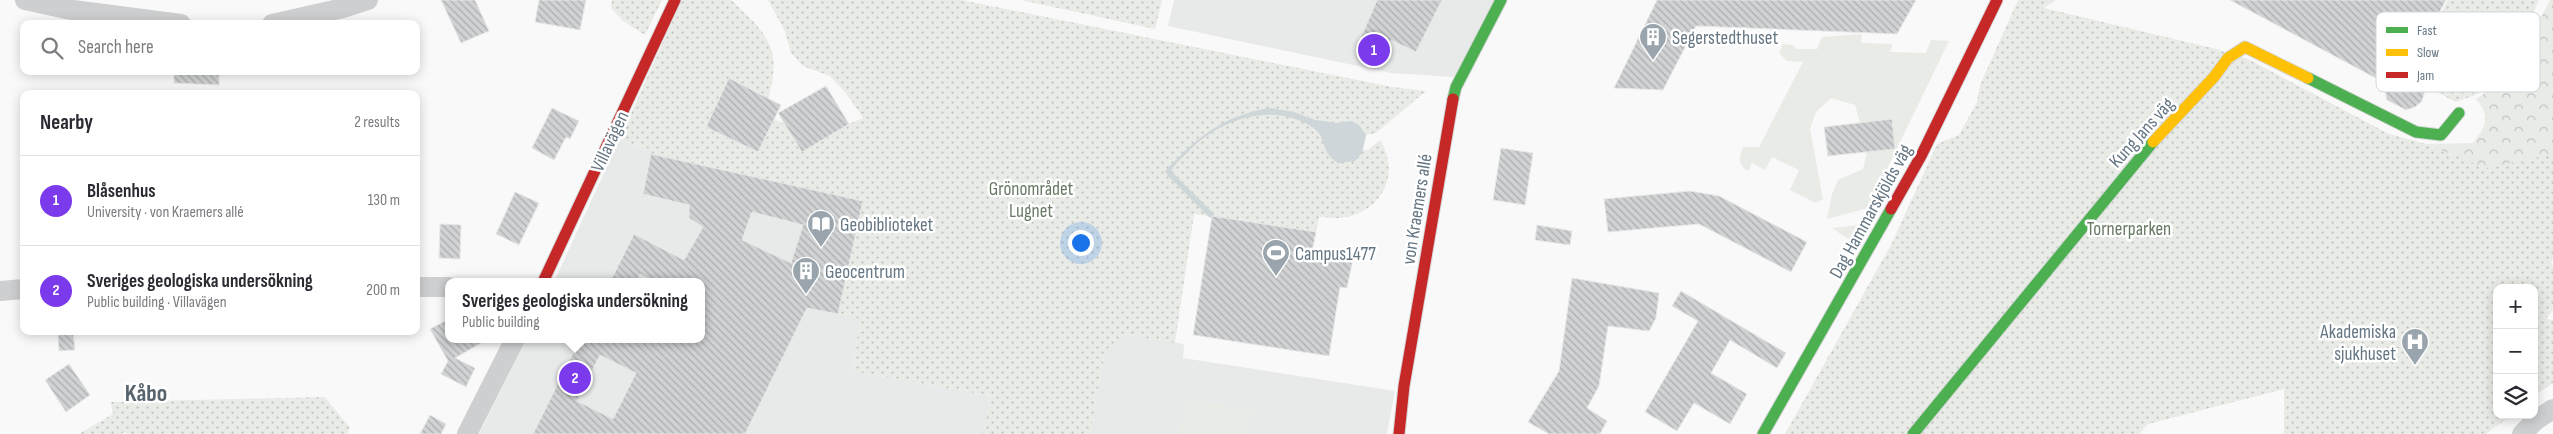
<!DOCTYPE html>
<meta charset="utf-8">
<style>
:root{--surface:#fff;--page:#f7f7f7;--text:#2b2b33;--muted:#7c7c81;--line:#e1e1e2;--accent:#7c3aed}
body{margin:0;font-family:"Sofia Sans Condensed",sans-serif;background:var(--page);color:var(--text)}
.controls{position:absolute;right:15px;bottom:15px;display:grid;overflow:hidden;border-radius:10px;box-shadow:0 2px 12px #0003}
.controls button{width:45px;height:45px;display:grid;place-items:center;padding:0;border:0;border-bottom:1px solid var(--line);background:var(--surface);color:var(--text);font:25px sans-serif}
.you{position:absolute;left:1080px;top:242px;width:18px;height:18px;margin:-12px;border:4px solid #fff;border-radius:50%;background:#1a73e8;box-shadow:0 0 0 8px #1a73e833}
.badge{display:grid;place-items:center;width:32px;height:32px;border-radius:50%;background:var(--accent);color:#fff;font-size:16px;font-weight:700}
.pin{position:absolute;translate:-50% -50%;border:2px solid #fff;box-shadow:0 1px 5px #0006}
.popup{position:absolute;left:445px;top:278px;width:260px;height:65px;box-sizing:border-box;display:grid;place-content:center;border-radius:10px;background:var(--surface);filter:drop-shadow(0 1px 4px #0005);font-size:16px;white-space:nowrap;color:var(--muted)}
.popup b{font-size:19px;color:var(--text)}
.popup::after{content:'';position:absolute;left:50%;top:100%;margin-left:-10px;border:10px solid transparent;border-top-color:var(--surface)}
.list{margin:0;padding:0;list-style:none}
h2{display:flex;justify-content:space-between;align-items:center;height:65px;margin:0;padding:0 20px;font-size:21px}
h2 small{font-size:16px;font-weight:400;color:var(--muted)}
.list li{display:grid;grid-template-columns:32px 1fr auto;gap:15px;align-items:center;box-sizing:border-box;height:90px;padding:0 20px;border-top:1px solid var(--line)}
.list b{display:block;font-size:19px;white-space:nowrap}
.list p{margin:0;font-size:16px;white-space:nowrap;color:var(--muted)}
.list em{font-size:16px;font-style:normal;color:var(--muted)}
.icon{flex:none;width:28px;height:28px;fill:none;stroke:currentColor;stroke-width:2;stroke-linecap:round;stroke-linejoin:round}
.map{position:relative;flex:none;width:2553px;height:434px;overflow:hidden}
.search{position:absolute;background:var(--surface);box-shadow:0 2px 12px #0003;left:20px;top:20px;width:400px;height:55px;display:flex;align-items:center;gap:12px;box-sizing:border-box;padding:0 18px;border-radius:10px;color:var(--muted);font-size:19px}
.panel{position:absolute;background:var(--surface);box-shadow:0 2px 12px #0003;left:20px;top:90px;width:400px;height:245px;border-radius:10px}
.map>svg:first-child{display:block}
</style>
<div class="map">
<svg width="2553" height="434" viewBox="0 0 2553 434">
<defs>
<pattern id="forest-crowns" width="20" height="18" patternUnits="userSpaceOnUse" patternTransform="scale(1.25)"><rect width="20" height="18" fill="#e8ebe6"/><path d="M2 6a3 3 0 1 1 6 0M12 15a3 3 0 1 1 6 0" fill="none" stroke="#c0c3c0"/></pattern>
<pattern id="park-dots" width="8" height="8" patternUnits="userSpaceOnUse" patternTransform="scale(1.25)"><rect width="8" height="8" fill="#e8ebe6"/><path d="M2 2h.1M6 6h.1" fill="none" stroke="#c0c3c0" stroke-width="1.8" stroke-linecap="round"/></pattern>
<pattern id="building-back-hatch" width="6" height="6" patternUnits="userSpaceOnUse" patternTransform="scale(1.25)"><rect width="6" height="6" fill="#d0d2d3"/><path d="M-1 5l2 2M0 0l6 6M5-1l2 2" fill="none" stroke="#acafb1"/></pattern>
</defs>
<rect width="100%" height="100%" fill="#f9f9f9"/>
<g fill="#e8e9e9">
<polygon points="1174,0 1495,0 1454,77 1391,73 1168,26"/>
<polygon points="619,140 652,150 651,154 863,201 838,314 860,319 853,371 991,396 983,434 479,434 526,339 701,339 701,282 554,282"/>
<polygon points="1123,334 1184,344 1183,358 1395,391 1387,434 1090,434 1105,351"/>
</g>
<g fill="#e8ebe6">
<path d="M1862,34l-1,9 32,1 -3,8 36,1 5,-13 18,1 -81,167 -41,11 5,-25 6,-14 25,-11 4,-17 28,-4 -3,-28 -32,3 -5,-18 -24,-7 -15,14 -6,17 13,70 -7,4 -26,-13 9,-20 -27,-13 -7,13 -13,-7 -4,8c-11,-7 -9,-14 -5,-24h16l44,-85 -16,-1 -8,-8 4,-9 10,1 4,4h20l5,-12z"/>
<polygon points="1868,224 1857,245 1832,228"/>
<polygon points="1186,398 1252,410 1248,434 1180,434"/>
</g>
<path fill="url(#forest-crowns)" d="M2550,0h3v154l-67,15 -60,-25 47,-1c13,-17 18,-26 3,-44l25,-17 25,-36z"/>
<g fill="url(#park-dots)">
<polygon points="612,0 662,0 645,35 623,21 611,8"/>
<path d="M682,0h49c36,34 52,47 37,99l-39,-21 -23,49 52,25 16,-33 11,5 17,28 47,-28 14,-6 -17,-25 -16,-17 -27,-10 -12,-13 -6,-22 -17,-31h193l431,87 34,4 -50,42 -10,2 -3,15h5l12,-10c20,32 4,69 -33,77 -9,2 -19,0 -28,0l-3,15 -122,-18 -19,129 -51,-9 -19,17 -15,83h-107l8,-38 -138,-25 7,-52 -22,-5 24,-112 -211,-48 1,-4 -33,-10z"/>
<polygon points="1021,0 1162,0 1155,29"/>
<polygon points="2018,0 2055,0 2044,8 2216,49 2248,59 2389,134 2426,144 2486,168 2553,154 2553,258 2551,262 2553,267 2553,310 2546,319 2553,320 2553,383 2534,396 2534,288 2497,288 2497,415 2512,415 2486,434 2284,434 2284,389 2148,424 2139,434 1785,434 1891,245 1937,144 1959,135 1977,102 1980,85"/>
<polygon points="2448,0 2539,0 2509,66 2478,94 2456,102 2427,87 2422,75 2412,68"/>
<polygon points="325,397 350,428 347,434 127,434 125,432 121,434 79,434 113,414 111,402"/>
</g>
<path fill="#ced6d9" d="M1270,108l24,4 21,8 22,3 14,-2 8,4 7,10 -4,18 -7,8 -17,2c-19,-12 -10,-26 -26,-36 -41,-26 -94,-7 -125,26 -6,6 -15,13 -17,21l-5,-2c2,-5 9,-10 13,-14 26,-27 54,-44 92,-50z"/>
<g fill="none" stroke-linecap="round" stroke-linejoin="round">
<polyline stroke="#ced6d9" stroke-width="5.5" points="1170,174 1211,215"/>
</g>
<g fill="url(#building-back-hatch)" stroke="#e8e8e8" fill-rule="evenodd">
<polygon points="441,0 475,0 489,31 461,43"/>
<polygon points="539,0 586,0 580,30 535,22"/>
<polygon points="1377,0 1442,0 1416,52 1391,40 1382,60 1356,49"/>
<polygon points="1657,0 1916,0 1897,34 1696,26 1663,90 1614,88"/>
<polygon points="2230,0 2446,0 2411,66 2423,78 2426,87 2422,101 2415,107 2406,110 2387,100 2383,82"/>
<polygon points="174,71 219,71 219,85 174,83"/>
<polygon points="729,78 781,105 758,152 706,127"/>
<polygon points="826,86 849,124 802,152 778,113"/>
<polygon points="552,108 579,121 570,139 566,137 554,160 532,148"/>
<polygon points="1892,119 1895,149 1828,156 1824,127"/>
<polygon points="1501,148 1533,153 1525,205 1493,200"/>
<path d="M651,154l212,47 -25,113 -31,-6 -62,126h-212l47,-95h121v-57h-46l-15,-8 -4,8h-26l24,-48 50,26 19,-33 -14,-9v-13l-46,-11zM752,212l51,13 -12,38 -49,-23zM600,355l36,18 -23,46 -36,-18z"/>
<polygon points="1690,191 1719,196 1807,242 1791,272 1699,224 1608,232 1604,199"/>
<polygon points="515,192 539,203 519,245 496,234"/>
<polygon points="1212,216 1316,232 1312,252 1353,259 1347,288 1340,287 1329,356 1193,335"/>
<polygon points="440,224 461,225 460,259 439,258"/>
<polygon points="1537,225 1572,231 1570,245 1535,240"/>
<polygon points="1572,278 1659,293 1656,318 1649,331 1608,326 1599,386 1587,408 1607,421 1600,434 1549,434 1528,422 1559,371"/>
<polygon points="1681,291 1786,353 1777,368 1730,340 1711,373 1747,394 1730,424 1694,403 1677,431 1645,412 1698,321 1672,306"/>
<polygon points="449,319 449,339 488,339 455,358 475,368 466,387 441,374 448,361 430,329"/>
<polygon points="73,332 75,350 59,351 58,333"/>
<polygon points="69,364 90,395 66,412 45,380"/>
<polygon points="430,415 446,424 441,434 420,434"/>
</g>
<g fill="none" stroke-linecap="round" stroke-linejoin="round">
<defs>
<g id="fast">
<polyline points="2308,78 2416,132 2441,135 2459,113"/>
<polyline points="1453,99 1456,87 1501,0"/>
<polyline points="1763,434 1891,209"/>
<polyline points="1913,434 2153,142"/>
</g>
<polyline id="slow" points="2153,142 2214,77 2228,58 2245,47 2308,78"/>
<g id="jam">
<polyline points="1891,209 1921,156 1997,0"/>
<polyline points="543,282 675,0"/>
<polyline points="1399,434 1404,386 1453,99"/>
</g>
</defs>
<use href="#fast" stroke="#d5d6d7" stroke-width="13"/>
<use href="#slow" stroke="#d5d6d7" stroke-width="13"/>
<use href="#jam" stroke="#d5d6d7" stroke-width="13"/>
<g stroke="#cecfd0" stroke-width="20">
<polyline points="25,0 66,9 181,24"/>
<polyline points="272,24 343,8 368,0"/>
<polyline points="416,287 449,287"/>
<polyline points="0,291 24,289"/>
<polyline points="467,434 515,339"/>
<polyline points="2522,434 2536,420 2553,409"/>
</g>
<use href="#fast" stroke="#4caf50" stroke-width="11"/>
<use href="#slow" stroke="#ffc107" stroke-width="11"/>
<use href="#jam" stroke="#c62828" stroke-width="11"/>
</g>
<defs>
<symbol id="building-pin" viewBox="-11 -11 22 30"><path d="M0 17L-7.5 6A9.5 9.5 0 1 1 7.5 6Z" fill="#99a4ac" stroke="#fff"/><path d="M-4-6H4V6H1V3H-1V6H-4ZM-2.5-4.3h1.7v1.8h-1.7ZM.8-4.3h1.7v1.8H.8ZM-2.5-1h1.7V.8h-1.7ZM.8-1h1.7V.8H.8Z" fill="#fff"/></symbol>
<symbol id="library-pin" viewBox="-11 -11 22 30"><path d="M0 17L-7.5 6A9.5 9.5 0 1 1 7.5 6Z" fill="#99a4ac" stroke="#fff"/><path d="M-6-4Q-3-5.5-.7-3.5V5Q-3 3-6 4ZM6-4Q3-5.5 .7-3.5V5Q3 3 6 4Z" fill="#fff"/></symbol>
<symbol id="stadium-pin" viewBox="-11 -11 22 30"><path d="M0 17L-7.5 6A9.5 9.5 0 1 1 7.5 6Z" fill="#99a4ac" stroke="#fff"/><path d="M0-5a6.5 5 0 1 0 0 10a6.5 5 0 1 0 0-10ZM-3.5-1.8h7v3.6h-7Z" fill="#fff"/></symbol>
<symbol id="hospital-pin" viewBox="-11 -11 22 30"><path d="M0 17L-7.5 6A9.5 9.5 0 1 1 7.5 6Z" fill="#99a4ac" stroke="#fff"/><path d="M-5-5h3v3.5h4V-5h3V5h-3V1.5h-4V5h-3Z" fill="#fff"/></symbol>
</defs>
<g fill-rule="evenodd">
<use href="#building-pin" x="1637" y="21" width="32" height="43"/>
<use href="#library-pin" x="805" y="208" width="32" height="43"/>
<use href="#stadium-pin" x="1260" y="237" width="32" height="43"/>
<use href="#building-pin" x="790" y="255" width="32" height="43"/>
<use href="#hospital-pin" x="2399" y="326" width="32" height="43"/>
</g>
<g text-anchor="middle" stroke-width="5" stroke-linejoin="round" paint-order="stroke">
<g font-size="19" fill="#657683" stroke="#fff" text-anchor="start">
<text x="1672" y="44">Segerstedthuset</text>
<text x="840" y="231">Geobiblioteket</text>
<text x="1295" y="260">Campus1477</text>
<text x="825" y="278">Geocentrum</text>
<text x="2396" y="338" text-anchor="end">Akademiska<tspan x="2396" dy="22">sjukhuset</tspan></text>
</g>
<g font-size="19" fill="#657683" stroke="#fff">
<text transform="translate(2141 132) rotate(-48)" y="7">Kung Jans väg</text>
<text transform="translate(609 141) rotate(-65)" y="7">Villavägen</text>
<text transform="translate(1416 209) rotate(-81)" y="7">von Kraemers allé</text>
<text transform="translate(1870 211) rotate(-61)" y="7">Dag Hammarskjölds väg</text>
</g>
<g font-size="19" fill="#687a64" stroke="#fff">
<text x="1031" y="195">Grönområdet<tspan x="1031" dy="22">Lugnet</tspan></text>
<text x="2129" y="235">Tornerparken</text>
</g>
<g font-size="24" font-weight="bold" fill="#57646e" stroke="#fff">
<text x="146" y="401">Kåbo</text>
</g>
</g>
<rect x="2376" y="12" width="164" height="80" rx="8" fill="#fff" stroke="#d1d6da" stroke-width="1"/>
<rect x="2386" y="27" width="22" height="6" fill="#4caf50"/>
<rect x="2386" y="49" width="22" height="7" fill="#ffc107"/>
<rect x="2386" y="72" width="22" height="6" fill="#c62828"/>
<g font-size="14" fill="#657683">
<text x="2417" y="35">Fast</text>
<text x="2417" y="57">Slow</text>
<text x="2417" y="80">Jam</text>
</g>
</svg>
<div class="controls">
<button>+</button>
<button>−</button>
<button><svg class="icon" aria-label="layers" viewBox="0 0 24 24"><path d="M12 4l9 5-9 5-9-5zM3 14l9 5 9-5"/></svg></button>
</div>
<div class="you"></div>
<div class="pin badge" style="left:1374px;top:50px">1</div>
<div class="pin badge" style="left:575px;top:378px">2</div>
<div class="popup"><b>Sveriges geologiska undersökning</b>Public building</div>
<div class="search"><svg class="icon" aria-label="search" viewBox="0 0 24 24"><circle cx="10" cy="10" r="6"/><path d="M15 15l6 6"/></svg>Search here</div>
<section class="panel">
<h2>Nearby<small>2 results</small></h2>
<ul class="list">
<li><span class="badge">1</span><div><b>Blåsenhus</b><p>University · von Kraemers allé</p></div><em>130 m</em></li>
<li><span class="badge">2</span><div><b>Sveriges geologiska undersökning</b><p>Public building · Villavägen</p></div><em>200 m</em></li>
</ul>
</section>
</div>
